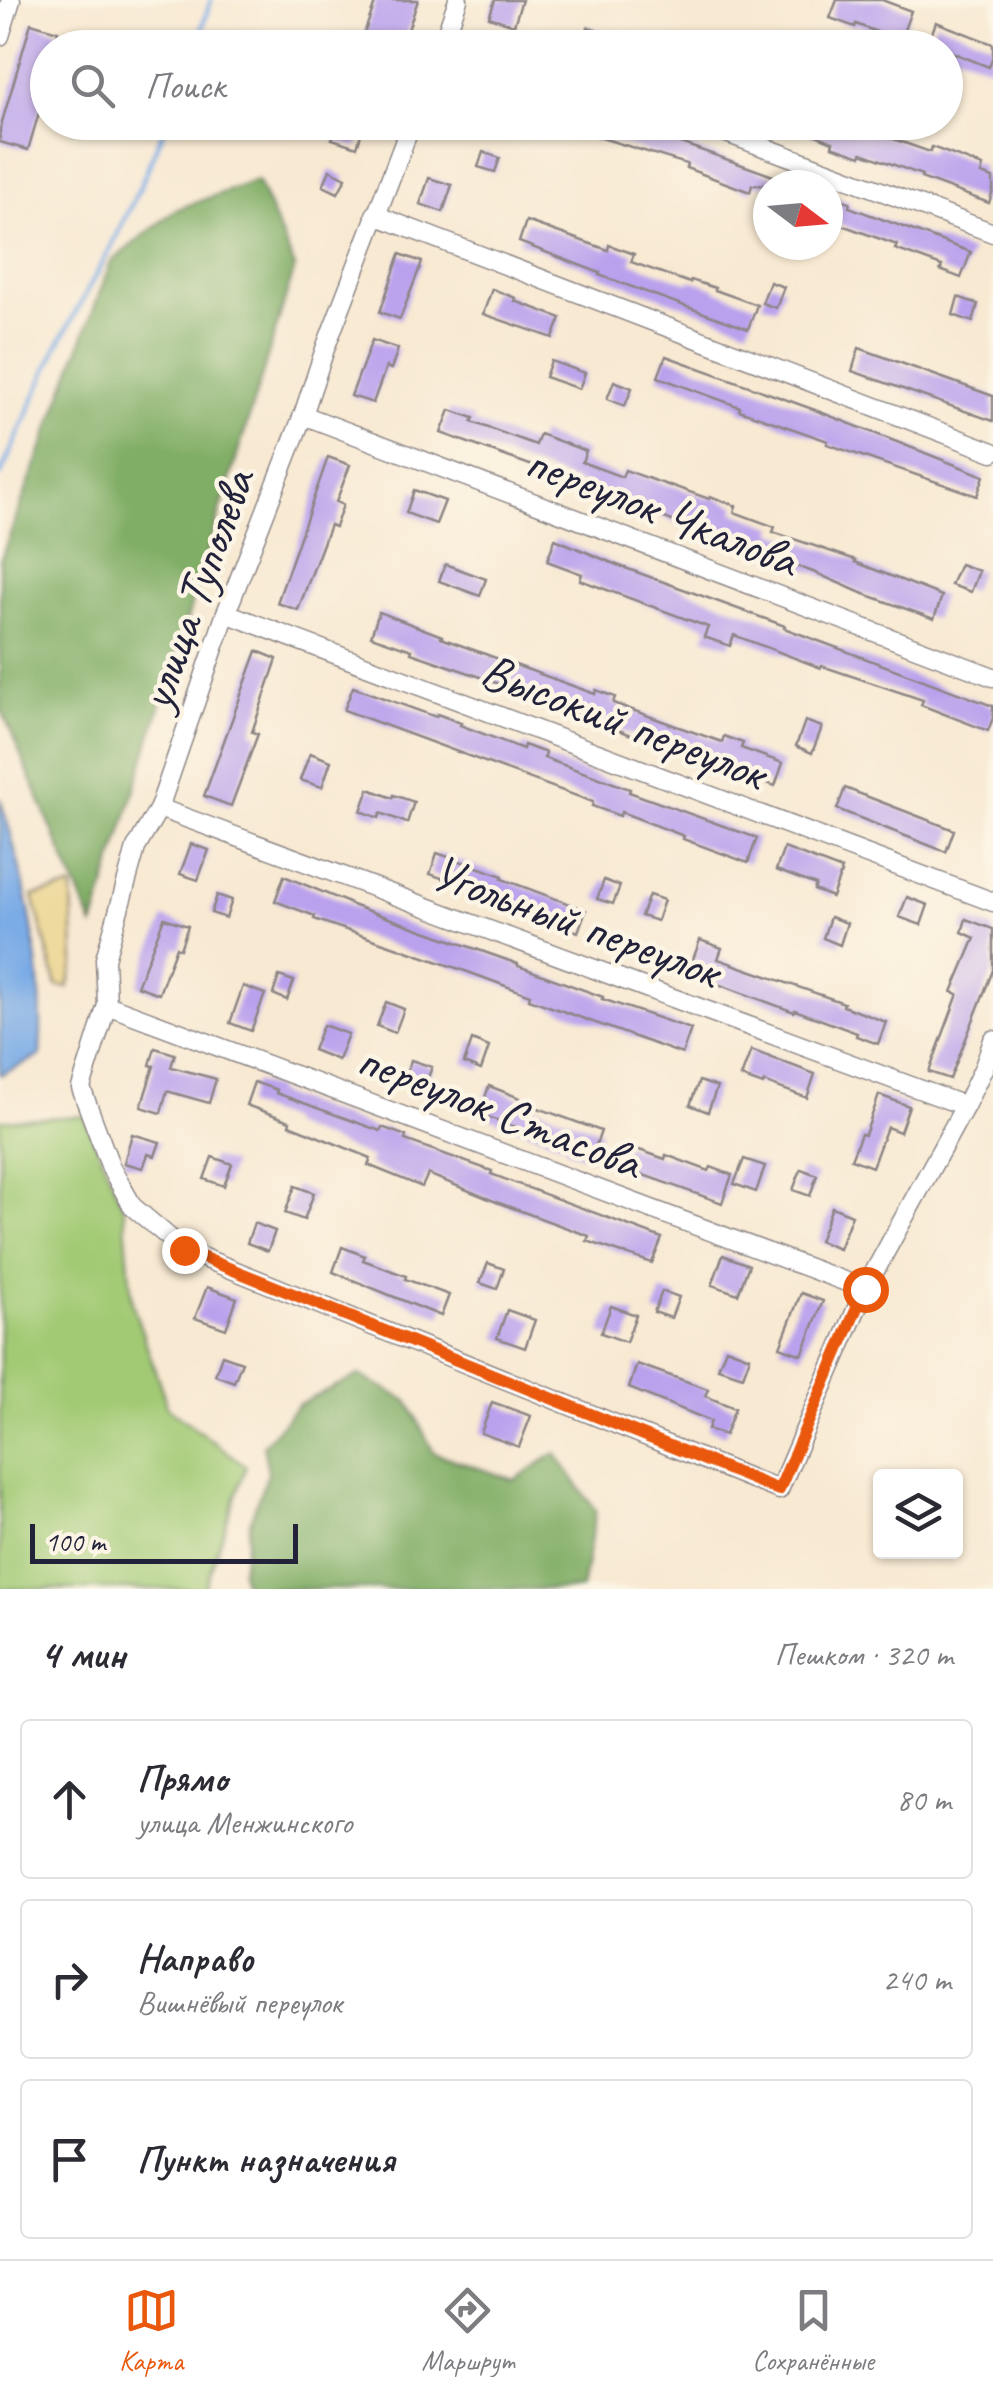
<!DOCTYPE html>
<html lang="ru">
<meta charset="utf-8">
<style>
:root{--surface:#fff;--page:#f7f7f7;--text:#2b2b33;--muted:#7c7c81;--line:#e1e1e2;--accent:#ea580c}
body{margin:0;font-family:Caveat,sans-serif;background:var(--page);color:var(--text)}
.controls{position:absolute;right:30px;bottom:30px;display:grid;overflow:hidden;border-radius:10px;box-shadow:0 2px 8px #0004}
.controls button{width:90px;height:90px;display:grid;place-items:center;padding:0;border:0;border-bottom:2px solid var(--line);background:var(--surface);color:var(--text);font:50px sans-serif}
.compass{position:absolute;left:753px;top:170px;width:90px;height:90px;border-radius:50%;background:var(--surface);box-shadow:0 2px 8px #0004;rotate:106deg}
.scale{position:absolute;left:30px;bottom:25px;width:268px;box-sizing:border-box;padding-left:10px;border:5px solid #22223b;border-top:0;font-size:28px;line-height:35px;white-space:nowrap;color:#22223b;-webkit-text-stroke:8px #fcf5e5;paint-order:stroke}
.stop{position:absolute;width:30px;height:30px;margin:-22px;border:8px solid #ea580c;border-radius:50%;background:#fff}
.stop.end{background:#ea580c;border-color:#fff;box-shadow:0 2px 10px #0008}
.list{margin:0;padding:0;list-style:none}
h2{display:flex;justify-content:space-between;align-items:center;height:130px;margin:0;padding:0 40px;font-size:42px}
h2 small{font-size:32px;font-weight:400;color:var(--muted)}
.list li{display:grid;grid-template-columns:65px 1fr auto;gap:30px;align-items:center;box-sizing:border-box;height:160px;margin:0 20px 20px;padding:0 20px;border:2px solid var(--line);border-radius:10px}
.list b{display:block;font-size:38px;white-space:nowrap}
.list p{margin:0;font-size:32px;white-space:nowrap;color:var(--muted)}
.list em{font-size:32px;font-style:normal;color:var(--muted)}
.icon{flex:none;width:55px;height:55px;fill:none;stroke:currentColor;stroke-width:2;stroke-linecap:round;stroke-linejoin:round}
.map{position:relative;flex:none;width:993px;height:1589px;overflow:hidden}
.search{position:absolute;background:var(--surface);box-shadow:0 2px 8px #0004;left:30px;right:30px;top:30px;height:110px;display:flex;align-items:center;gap:25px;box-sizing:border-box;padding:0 35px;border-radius:55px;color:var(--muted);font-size:38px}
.sheet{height:670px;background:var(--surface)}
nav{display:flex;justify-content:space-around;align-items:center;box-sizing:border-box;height:140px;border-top:2px solid var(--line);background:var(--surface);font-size:28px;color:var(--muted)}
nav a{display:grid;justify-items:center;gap:5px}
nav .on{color:var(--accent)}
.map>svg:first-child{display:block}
</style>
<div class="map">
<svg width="993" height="1589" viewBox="0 0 993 1589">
<rect width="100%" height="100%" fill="#fcf5e5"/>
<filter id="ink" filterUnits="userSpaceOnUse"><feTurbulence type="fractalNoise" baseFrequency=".01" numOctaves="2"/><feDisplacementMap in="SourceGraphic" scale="20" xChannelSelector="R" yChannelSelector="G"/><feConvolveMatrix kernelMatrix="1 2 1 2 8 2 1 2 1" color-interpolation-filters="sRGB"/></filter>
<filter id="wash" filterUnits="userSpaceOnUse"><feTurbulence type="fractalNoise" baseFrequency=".0048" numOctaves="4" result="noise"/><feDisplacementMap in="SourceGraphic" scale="40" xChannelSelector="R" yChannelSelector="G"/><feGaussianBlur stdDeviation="2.25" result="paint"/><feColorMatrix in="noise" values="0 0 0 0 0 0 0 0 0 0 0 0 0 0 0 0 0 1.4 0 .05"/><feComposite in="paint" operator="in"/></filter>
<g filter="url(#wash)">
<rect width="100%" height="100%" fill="#f8e9d2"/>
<polygon fill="#a2ca75" stroke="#627658" stroke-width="2.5" points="84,1116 124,1209 132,1303 168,1408 246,1466 204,1589 0,1589 0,1120"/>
<g fill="#81ae66" stroke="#526850" stroke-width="2.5">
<polygon points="257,180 295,267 93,926 0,706 0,561 111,262 175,210"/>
<polygon points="359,1375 408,1401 434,1453 514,1480 556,1453 596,1511 582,1589 246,1589 241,1572 251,1518 268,1472 263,1445 299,1404"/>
</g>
<polygon fill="#eeda9e" stroke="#887e6c" stroke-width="2.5" points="72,887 74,964 68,987 57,986 33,896"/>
<path fill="#7cace6" stroke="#4f6790" stroke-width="2.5" d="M0,798c25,79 46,175 40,258l-40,19z"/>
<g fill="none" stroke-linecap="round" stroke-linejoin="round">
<g stroke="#7cace6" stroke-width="5">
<polyline points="196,48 211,0"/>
<polyline points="0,476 56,349 109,251 139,189 167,122"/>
</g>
</g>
<g id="blocks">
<g fill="#b9a1ed">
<polygon points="376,0 418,0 402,48 359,48"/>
<polygon points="495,0 522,0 514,25 489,17"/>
<polygon points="837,0 882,0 911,11 900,41 856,24 855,27 830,18"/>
<polygon points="936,22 993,44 993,56 989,67 946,50 946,48 928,44"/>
<polygon points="31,23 58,31 54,48 48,48 48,82 28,150 0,142 0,129"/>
<polygon points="588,27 612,35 608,48 581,48"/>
<polygon points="338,122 365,122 357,147 332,139"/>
<polygon points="566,122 622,122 790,182 789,185 752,185 750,192 686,168 687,164 595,136 565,125"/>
<polygon points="784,122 845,122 930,152 932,147 983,166 981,174 993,178 993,190 989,203 921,178 922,175 862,153 861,156 832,146 833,142"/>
<polygon points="483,152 500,158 495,172 478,167"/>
<polygon points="330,170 346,178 338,193 323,186"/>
<polygon points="429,178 452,185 443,212 420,204"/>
<polygon points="828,195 850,202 849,207 971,252 961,278 940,270 942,266 895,249 897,245 828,220"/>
<polygon points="526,221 608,250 609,245 634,254 631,262 690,283 691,280 715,288 715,290 757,305 748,329 599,275 600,273 519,242"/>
<polygon points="400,254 422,262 400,319 380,312"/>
<polygon points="770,282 784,287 776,308 762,303"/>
<polygon points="492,289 516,298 515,301 561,318 553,338 483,314"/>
<polygon points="958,297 978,304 973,322 953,315"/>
<polygon points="372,340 398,349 391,369 386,367 373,403 351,396"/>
<polygon points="859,348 993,396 993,421 852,371"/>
<polygon points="666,356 815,410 984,476 977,496 827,444 828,441 739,410 740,407 658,377"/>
<polygon points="551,361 585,373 579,389 545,377"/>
<polygon points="614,381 632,388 625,406 607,399"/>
<polygon points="450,410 474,418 472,422 536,445 540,434 586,451 582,462 622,477 625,470 670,486 670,485 709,499 710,496 736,506 734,512 775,527 773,532 856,560 855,562 942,596 934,619 859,592 816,573 697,531 615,498 616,496 441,433"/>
<polygon points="328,457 350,465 336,502 343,505 335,527 330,525 298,610 277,603"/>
<polygon points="414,490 445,501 436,524 406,513"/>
<polygon points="555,539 617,565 785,626 784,628 993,706 993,718 988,731 921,705 923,700 822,666 821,668 734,635 730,646 704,637 708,627 580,580 582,574 547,561"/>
<polygon points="445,564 486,579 480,596 439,581"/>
<polygon points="960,564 979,571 971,592 951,585"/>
<polygon points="379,612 442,636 441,638 595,694 596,690 615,697 613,703 676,726 722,742 724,736 743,743 741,748 783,763 775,786 668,749 478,676 411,653 412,650 371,636"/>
<polygon points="257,651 277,659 252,732 258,734 231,806 204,796"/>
<polygon points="353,687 436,717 437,714 461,723 460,725 523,749 524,745 546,753 544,758 630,789 629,792 757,838 748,863 683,839 684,836 621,812 620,816 592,806 593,802 344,710"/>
<polygon points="805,721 822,727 812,753 796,746"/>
<polygon points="310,753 331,761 322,787 300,780"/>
<polygon points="845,788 954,830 946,852 837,809"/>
<polygon points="369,789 393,798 394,795 414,802 407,823 381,813 379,818 361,811"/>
<polygon points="191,844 209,850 198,880 180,874"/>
<polygon points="784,848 842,870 832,897 814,890 816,885 776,870"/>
<polygon points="437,853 503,876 502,879 586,910 578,932 472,892 473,889 430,874"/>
<polygon points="284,876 349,903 349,904 518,964 518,966 603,997 602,999 691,1029 682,1054 529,999 530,995 468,972 314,919 315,916 275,901"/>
<polygon points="604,880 620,886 613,904 597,899"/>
<polygon points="217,895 232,900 226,918 211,913"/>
<polygon points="649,895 664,900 657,921 641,916"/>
<polygon points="907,897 928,905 921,925 899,917"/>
<polygon points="830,917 847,923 840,945 823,938"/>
<polygon points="164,918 188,926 180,949 176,947 159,994 137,986"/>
<polygon points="966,919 993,929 993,970 950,1079 929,1072 958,994 952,992 975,938 962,932"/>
<polygon points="700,940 722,948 718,959 844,1003 843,1006 886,1022 878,1044 856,1036 857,1033 795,1010 794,1012 688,973"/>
<polygon points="279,976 294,981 287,1000 273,994"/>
<polygon points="243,986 265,994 251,1031 230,1023"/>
<polygon points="386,1002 404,1009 395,1033 377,1026"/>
<polygon points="323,1025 348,1034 338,1060 313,1050"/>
<polygon points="472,1040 489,1047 481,1070 464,1063"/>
<polygon points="155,1048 175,1054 171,1067 216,1079 209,1103 167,1091 161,1113 141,1107 154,1066 150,1065"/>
<polygon points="751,1050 815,1074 807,1098 764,1082 763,1085 741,1077"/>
<polygon points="411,1060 432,1067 423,1091 403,1083"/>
<polygon points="699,1081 717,1087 708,1112 690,1105"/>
<polygon points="254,1082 277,1090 276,1093 380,1131 382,1127 406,1136 405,1140 492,1171 491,1174 662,1238 652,1263 587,1241 589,1236 499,1203 428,1174 422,1187 368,1165 371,1158 289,1125 290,1121 246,1105"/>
<polygon points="489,1086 520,1098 519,1101 601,1131 591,1159 565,1149 567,1145 479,1114"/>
<polygon points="879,1095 909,1106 900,1132 887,1127 872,1167 851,1159 861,1134 865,1135"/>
<polygon points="132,1134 160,1142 155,1156 148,1154 143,1168 124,1163"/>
<polygon points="625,1145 665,1159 666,1155 709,1171 711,1167 732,1175 722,1203 638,1173 637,1176 616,1168"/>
<polygon points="212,1157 232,1164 224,1186 204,1179"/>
<polygon points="744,1159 765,1166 756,1192 734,1184"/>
<polygon points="801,1169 817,1175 810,1196 793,1190"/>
<polygon points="295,1186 314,1193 304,1220 285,1213"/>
<polygon points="832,1207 852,1215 839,1249 819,1241"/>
<polygon points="254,1223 275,1231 268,1251 247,1243"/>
<polygon points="342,1247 365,1256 363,1260 406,1276 405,1279 449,1295 441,1316 333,1272"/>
<polygon points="723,1255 749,1265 738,1294 712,1285"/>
<polygon points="488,1263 504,1269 497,1289 480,1283"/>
<polygon points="207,1287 237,1298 226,1329 195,1318"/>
<polygon points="662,1291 679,1297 671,1318 654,1312"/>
<polygon points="801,1293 823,1301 802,1355 780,1347"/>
<polygon points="611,1306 636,1315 626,1342 601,1333"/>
<polygon points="507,1310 535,1320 525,1348 497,1338"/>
<polygon points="726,1348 750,1357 743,1376 718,1368"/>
<polygon points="222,1355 242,1362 234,1382 215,1375"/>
<polygon points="637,1364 708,1389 705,1396 735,1408 725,1435 708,1429 711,1421 629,1388"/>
<polygon points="492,1402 531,1416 519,1447 481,1433"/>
</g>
</g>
</g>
<g filter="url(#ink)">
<use href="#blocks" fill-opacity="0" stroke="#8d8686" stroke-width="2.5"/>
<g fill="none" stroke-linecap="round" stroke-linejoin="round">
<defs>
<g id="street">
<polyline points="448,30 496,48"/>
<polyline points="0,36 11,0"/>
<polyline points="441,48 458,0"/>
<polyline points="412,122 326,346 303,415 226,613 159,808 136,848 105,959 107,1005 81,1088 111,1168 133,1207 184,1250 779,1490 865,1289 965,1106 984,1067 993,1040"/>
<polyline points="697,122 993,233"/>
<polyline points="375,215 993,452"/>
<polyline points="303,415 993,677"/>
<polyline points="226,613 993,902"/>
<polyline points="159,808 965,1106"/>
<polyline points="107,1005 865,1289"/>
</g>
</defs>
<use href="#street" stroke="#8d8686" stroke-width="21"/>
<use href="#street" stroke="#fff" stroke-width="18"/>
</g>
</g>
<g fill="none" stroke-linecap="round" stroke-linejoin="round" filter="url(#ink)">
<polyline stroke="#ea580c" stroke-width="12" points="184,1250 779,1490 865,1289"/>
</g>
<g text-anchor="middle" stroke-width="9" stroke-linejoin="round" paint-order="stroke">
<g font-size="50" fill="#22223b" stroke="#fcf5e5">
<text transform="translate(662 509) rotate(21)" y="18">переулок Чкалова</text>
<text transform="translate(195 589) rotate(-70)" y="18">улица Туполева</text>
<text transform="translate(624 720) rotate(21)" y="18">Высокий переулок</text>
<text transform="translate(576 920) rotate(20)" y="18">Угольный переулок</text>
<text transform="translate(500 1109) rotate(21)" y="18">переулок Стасова</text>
</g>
</g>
</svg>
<div class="controls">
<button><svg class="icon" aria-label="layers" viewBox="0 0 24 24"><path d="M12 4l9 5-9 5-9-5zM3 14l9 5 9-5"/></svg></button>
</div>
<svg class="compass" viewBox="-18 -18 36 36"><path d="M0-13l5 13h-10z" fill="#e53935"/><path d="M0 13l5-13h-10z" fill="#7c7c81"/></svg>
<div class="scale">100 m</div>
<div class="stop" style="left:865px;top:1289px"></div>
<div class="stop end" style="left:184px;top:1250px"></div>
<div class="search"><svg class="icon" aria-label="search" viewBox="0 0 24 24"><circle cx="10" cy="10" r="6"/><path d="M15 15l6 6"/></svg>Поиск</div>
</div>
<section class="sheet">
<h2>4 мин<small>Пешком · 320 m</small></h2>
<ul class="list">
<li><svg class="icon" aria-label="ahead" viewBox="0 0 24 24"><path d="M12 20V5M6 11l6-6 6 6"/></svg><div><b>Прямо</b><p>улица Менжинского</p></div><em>80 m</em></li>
<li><svg class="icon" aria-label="right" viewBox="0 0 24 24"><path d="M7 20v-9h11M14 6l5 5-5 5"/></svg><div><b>Направо</b><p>Вишнёвый переулок</p></div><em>240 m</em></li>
<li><svg class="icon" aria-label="arrive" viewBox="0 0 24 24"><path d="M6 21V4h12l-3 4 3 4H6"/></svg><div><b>Пункт назначения</b></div></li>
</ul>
</section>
<nav>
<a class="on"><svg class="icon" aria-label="map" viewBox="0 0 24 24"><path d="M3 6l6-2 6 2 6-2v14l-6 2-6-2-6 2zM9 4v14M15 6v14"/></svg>Карта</a>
<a><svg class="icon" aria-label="directions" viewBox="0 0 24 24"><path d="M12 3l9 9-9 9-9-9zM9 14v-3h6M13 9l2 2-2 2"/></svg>Маршрут</a>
<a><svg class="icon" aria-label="saved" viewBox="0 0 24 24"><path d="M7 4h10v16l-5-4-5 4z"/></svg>Сохранённые</a>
</nav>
